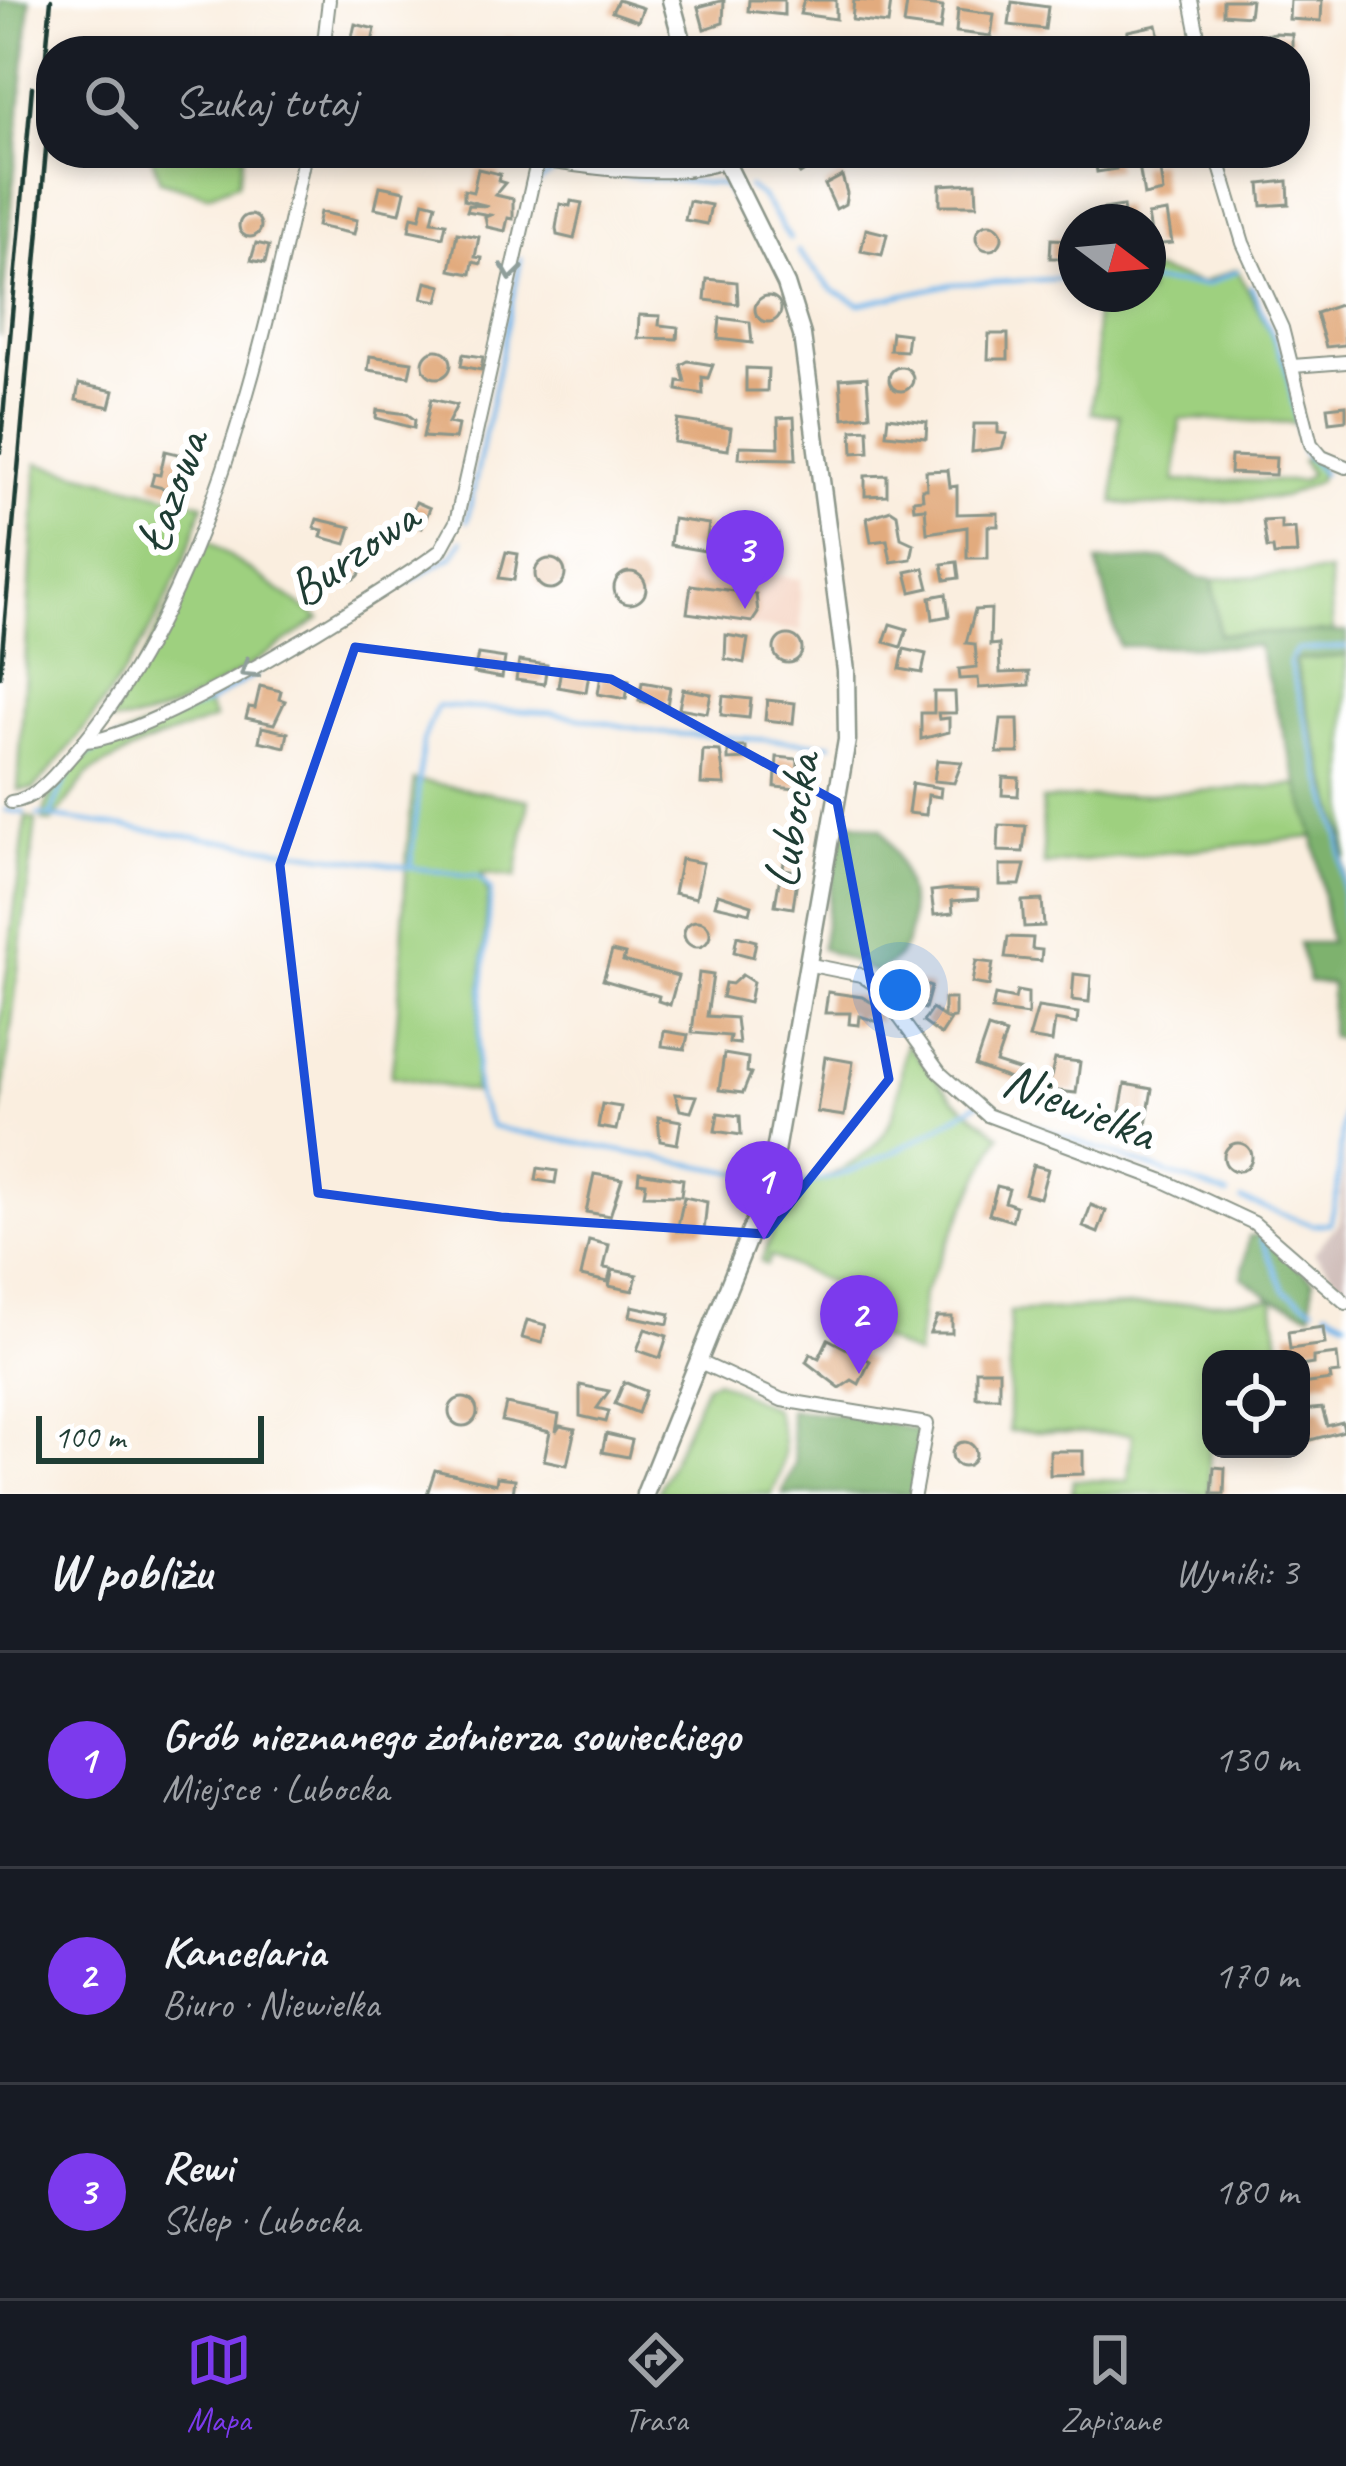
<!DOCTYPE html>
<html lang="pl">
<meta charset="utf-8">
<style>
:root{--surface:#171b24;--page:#20242c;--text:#f1f3f6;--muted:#9ea1a6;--line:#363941;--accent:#7c3aed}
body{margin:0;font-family:Caveat,sans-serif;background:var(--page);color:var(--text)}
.controls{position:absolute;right:36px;bottom:36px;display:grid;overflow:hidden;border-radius:24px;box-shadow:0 6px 18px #0003}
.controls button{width:108px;height:108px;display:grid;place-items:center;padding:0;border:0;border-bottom:3px solid var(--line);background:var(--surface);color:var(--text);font:60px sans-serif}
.compass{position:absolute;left:1058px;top:204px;width:108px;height:108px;border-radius:50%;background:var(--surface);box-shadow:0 6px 18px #0003;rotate:106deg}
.scale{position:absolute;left:36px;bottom:30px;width:228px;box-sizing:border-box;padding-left:12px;border:6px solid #1f3d34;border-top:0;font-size:33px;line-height:42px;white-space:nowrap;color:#1f3d34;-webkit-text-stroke:9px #fff;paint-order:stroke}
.you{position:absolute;left:900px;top:990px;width:42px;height:42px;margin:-30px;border:9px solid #fff;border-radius:50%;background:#1a73e8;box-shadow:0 0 0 18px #1a73e833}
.badge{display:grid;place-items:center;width:78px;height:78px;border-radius:50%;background:var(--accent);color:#fff;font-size:39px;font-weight:700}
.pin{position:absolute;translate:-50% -99px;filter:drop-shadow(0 3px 6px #0008)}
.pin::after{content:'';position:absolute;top:63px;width:42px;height:36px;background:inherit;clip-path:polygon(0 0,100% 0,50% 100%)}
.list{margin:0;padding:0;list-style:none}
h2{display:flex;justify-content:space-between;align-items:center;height:156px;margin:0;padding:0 48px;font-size:51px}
h2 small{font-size:39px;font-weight:400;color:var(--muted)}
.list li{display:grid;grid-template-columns:78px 1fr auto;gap:36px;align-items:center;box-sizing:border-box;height:216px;padding:0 48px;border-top:3px solid var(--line)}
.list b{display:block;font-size:45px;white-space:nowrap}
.list p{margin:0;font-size:39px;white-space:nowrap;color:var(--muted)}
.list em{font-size:39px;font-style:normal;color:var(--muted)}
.icon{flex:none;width:66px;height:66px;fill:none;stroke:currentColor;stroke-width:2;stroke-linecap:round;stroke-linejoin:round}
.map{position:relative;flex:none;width:1346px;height:1494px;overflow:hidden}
.search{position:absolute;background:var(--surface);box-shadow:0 6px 18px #0003;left:36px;right:36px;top:36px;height:132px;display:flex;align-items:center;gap:30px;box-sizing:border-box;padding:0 42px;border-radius:48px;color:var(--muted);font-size:45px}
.sheet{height:804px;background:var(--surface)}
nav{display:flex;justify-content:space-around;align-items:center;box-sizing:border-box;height:168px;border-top:3px solid var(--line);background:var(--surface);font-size:33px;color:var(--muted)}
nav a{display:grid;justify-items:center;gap:6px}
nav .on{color:var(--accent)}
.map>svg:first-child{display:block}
</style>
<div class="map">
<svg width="1346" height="1494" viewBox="0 0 1346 1494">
<rect width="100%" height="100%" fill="#fff"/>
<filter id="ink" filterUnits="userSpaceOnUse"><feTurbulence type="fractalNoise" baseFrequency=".00833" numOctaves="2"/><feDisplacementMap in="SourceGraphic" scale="24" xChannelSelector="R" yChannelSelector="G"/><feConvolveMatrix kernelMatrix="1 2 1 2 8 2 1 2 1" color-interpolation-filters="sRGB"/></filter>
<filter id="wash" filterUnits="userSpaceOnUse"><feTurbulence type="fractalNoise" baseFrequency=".004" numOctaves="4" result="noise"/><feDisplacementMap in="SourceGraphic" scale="48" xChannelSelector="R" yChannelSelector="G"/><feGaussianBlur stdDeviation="2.7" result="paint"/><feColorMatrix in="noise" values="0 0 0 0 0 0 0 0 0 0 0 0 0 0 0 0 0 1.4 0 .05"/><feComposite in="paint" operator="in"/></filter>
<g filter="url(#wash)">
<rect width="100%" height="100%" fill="#faeedf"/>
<polygon fill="#f5d3c1" points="687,562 800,579 801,631 679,619"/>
<polygon fill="#d1c0bc" points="1346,1138 1346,1289 1314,1253 1339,1222"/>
<g fill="#9ed07f" stroke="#5e865a" stroke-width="3">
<polygon points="151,153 244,153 238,183 208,195 160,181"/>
<polygon points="1148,269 1201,283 1237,269 1289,368 1301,423 1180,419 1175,481 1302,481 1310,474 1302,461 1311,454 1321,464 1319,481 1283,497 1153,506 1114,503 1119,415 1091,413 1097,363 1094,294 1148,294"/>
<path d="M37,463l166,41c-27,103 -99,207 -169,285l-16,1z"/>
<path d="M205,539l115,80c-51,31 -150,111 -210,102z"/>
<polygon points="1329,572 1333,632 1218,635 1213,579"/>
<polygon points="1346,656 1346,856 1343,856 1343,835 1294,659"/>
<path d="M207,704l8,15 -70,25 -56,29 -37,49 -9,-1c7,-72 108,-93 164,-117z"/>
<path d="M414,780l115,20 -13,77 -34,-4 6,23 -14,196 -83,-16c14,-99 10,-198 23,-296z"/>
<polygon points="1300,785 1314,837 1044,865 1042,800"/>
<polygon points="26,817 36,820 0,1121 0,1028"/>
<path d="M906,1043l47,55 47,37 -77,159 -6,62 -89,-42 11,-27 -69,-31 -3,9 -6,-3 30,-77c17,3 32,-6 46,-13 64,-34 57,-63 69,-129z"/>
<polygon points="1273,1299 1281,1359 1211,1359 1209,1494 1072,1494 1073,1480 1128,1481 1132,1434 1009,1431 1010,1312"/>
<path d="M716,1380l58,29c14,31 12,54 -2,85h-115l49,-109z"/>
</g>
<g fill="#7eb26e" stroke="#4e7851" stroke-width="3">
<polygon points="0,0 30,0 0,336"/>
<polygon points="1165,559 1198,578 1213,579 1219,634 1346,632 1346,656 1294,660 1343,835 1346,1040 1330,1037 1331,984 1309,982 1299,943 1330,943 1314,837 1258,646 1119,646 1097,562"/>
<path d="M842,820l40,9c25,39 53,122 -8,143l-53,-24z"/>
<polygon points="1261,1235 1313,1280 1311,1313 1273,1299 1242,1277 1249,1236"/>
<polygon points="789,1410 867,1417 918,1431 913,1494 782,1494 795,1463"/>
</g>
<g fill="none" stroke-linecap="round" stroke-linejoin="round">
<g stroke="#75b7ea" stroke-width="4.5">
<polyline points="593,173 715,184 724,186 743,216"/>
<polyline points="538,183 553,171 570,170"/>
<polyline points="749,187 763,198 790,239"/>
<polyline points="798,251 832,290 860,304 952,284 1076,278"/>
<polyline points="1148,282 1206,285 1237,271"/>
<polyline points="1251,286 1285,365 1303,452 1323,474"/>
<polyline points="1344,478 1346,479"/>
<polyline points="467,521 521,259"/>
<polyline points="390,592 453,556 462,541"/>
<polyline points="1346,647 1297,650 1289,662 1340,839 1346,961"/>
<polyline points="168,719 210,702 258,672"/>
<polyline points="81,757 118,740"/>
<polyline points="6,810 24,813"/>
<polyline points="38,815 479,877 491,890 476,1072 478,1098 492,1127 755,1176"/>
<polyline points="50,816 71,768"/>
<polyline points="411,866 423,741 437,706 553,713 661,733 831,744"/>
<path d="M785,1182c51,10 155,-54 199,-83l27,18 217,78"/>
<polyline points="1242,1200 1313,1225 1330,1223 1337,1193 1346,1083"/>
<polyline points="1261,1239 1285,1291 1314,1307"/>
<polyline points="1327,1310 1346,1320"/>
</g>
</g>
<g id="blocks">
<g fill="#e2ab7e">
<polygon points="618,0 643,8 638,21 612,12"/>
<polygon points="724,0 723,23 704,29 698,7"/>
<polygon points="749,0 784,0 784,15 748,11"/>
<polygon points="804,0 836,0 836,19 800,14"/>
<polygon points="854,0 891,2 888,24 852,20"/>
<polygon points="1223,0 1251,0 1249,16 1223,14"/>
<polygon points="1290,0 1322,0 1321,21 1289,19"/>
<polygon points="1012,2 1048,7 1045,29 1009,25"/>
<polygon points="907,3 943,7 940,30 904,25"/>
<polygon points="958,9 994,14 991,36 956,32"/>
<polygon points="355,24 375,29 371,47 351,42"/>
<polygon points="1157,25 1161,42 1147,45 1148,51 1125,51 1128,31"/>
<polygon points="1274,33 1292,34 1292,51 1257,51 1257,37"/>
<polygon points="505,37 533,43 531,51 501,51"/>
<polygon points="798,153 810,153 817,163 800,174 789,159"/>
<polygon points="1094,153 1114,153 1116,169 1097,172"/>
<polygon points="1159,162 1163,192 1144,196 1139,165"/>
<polygon points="478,169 500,174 498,181 505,183 495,195 513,199 513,219 508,218 505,231 487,227 485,217 490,215 467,211 469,205 488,206 464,200 464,190 473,192"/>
<polygon points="842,176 847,193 845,204 836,209 825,185"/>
<polygon points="1288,181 1289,204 1262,206 1260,184"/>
<polygon points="976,183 977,205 940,205 940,185"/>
<polygon points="380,186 405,191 400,213 375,208"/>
<polygon points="424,201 436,204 432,221 446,223 443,237 409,230 412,216 420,218"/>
<polygon points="571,201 582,203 574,239 557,235 556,228 560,204 570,206"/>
<polygon points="689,201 711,205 707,224 685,220"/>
<polygon points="1123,206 1125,222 1106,222 1104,209"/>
<polygon points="320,212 357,220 354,234 317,226"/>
<polygon points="1167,212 1172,243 1153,245 1148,215"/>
<circle cx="250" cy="226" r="11"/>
<circle cx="989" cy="237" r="13"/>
<polygon points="866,229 887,234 882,255 861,251"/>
<polygon points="457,233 479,237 475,257 482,258 481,264 473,262 471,274 450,270"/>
<polygon points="1051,239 1069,240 1068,258 1050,258"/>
<polygon points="256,243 269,246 265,263 251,260"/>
<polygon points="707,279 737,282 738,304 705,300"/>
<polygon points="426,282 442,286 438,301 422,298"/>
<circle cx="768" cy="309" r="13"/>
<polygon points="1342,304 1345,345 1326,347 1316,313"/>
<polygon points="639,315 660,316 659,325 678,327 677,339 638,338"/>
<polygon points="720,318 750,322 752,343 718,339"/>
<polygon points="892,332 908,334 906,351 890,350"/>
<polygon points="989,334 1008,334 1008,359 988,359"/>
<circle cx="437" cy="364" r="14"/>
<polygon points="463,354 483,357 481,370 461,366"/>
<polygon points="370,356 412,362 409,376 368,370"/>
<polygon points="688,361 713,365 708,378 702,377 703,394 677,390 678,381 685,382 681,365"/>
<circle cx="901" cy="379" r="12"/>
<polygon points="746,368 768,369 767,391 746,391"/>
<polygon points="867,377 870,415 843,418 840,379"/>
<polygon points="79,384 114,391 110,407 76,400"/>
<polygon points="431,399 457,405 448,423 458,425 455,439 423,437"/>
<polygon points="1346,405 1346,420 1329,422 1327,407"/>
<polygon points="377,410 407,414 415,420 414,428 376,418"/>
<polygon points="794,417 796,459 739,458 740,446 779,447 778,418"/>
<polygon points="888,417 927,422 926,438 886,434"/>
<polygon points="678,420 731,428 728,450 674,442"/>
<polygon points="974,424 998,424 998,433 1007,434 1002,448 972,452"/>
<polygon points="868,429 869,452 853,453 852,430"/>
<polygon points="165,451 186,456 185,462 192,464 189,474 183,473 178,492 151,485 154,474 160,475"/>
<polygon points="1231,456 1276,458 1275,475 1230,473"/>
<polygon points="948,470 950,487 957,486 957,514 998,513 998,526 988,526 988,558 967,558 967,527 927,533 925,508 914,509 913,500 923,499 922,489 927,489 926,471"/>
<polygon points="887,475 887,495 865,496 865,476"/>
<polygon points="416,502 430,508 422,528 408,522"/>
<polygon points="891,510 897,514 901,538 914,544 911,559 891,562 887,540 871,542 867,518"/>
<polygon points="317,519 351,527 346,544 321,537 323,530 314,528"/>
<polygon points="673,519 709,524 705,551 670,545"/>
<polygon points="1281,520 1281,529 1295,528 1297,554 1274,555 1273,548 1267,548 1263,521"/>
<polygon points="743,529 778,534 774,561 738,555"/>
<polygon points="506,552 518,554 514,580 499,578"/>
<circle cx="350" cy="569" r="11"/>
<circle cx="550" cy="574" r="15"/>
<polygon points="957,562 959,578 945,580 942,564"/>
<polygon points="924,568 929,588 911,592 906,572"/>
<circle cx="630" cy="588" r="16"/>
<polygon points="691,585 756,594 758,613 752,622 687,613"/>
<polygon points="946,594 949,616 933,619 930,597"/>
<polygon points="991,609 990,645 999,644 1000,673 1029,672 1029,685 979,688 978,678 960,679 959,669 977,667 975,644 966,643 975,610"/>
<polygon points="890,624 907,629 901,647 884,642"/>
<circle cx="788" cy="649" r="14"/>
<polygon points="726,635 748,639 744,663 725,659"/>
<polygon points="904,649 926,654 922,673 900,669"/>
<polygon points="478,654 505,658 502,678 474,673"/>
<polygon points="519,661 547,665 544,684 516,680"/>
<polygon points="561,668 589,673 586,692 558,687"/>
<polygon points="601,675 629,680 626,699 598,694"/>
<polygon points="642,682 670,687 667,706 639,701"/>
<polygon points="260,686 281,691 279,699 285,701 274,724 246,718 249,707 255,708"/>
<polygon points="683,689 711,694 707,713 679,708"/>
<polygon points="934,692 955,692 956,713 938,713 939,719 949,718 949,732 921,739 921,713 934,713"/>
<polygon points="723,696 751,699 749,718 721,715"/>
<polygon points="767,700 795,703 793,723 765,720"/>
<polygon points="1001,719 1018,719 1019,753 997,753"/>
<polygon points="262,727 288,733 285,747 259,741"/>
<polygon points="728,747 746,747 746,759 728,760"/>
<polygon points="703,750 720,751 725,785 701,784"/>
<polygon points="777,757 798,759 797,789 775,787"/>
<polygon points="937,760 962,762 954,783 934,781"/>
<polygon points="1003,777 1019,778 1018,796 1002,795"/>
<polygon points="912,783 941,788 940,797 928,795 926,815 908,813"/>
<polygon points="999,825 1026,826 1023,852 998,851"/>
<polygon points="786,846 802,848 798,871 783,869"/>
<polygon points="681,859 703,863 696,898 674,893"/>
<polygon points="1000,865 1025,865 1020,885 1000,885"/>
<polygon points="780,876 797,879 793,908 775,905"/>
<polygon points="950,889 978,890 978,899 952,901 953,913 934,915 931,891"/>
<polygon points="718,894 752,905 750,913 715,905"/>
<polygon points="1042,900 1044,926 1024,927 1022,901"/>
<circle cx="697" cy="934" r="13"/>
<polygon points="737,936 756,941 753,957 734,952"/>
<polygon points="1008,937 1033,938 1032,949 1042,950 1041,961 1005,958"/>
<polygon points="612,951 625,954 623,961 678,976 670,1005 658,1001 659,996 603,980"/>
<polygon points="976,961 993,963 989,986 972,983"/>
<polygon points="699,973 713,975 707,1016 736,1018 739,1044 729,1043 730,1036 692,1033"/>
<polygon points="1074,974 1091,976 1089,1002 1072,1000"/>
<polygon points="742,975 753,982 749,1003 722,997 725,983 732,984"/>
<polygon points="917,982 931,987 925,1009 910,1005"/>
<polygon points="1017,991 1028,993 1028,1015 992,1010 995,995 1015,999"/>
<polygon points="828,992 862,997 878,1006 878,1022 860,1016 859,1025 849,1024 850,1013 825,1013"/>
<polygon points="944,999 955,999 955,1018 946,1019 950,1021 941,1035 923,1022 932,1009 944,1017"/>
<polygon points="1038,1007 1078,1013 1077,1024 1055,1020 1052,1042 1029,1038"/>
<polygon points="988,1028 1006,1034 996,1063 1027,1073 1023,1084 975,1066"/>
<polygon points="664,1031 688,1035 685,1049 662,1046"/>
<polygon points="724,1054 748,1058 747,1072 751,1073 743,1093 719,1090"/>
<polygon points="825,1057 853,1062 844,1116 817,1112"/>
<polygon points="1055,1059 1080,1062 1076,1093 1048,1090"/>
<polygon points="1125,1084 1152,1089 1145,1131 1128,1128 1130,1118 1119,1116"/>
<polygon points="675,1094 697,1096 691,1112 680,1110"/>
<polygon points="602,1104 621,1107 616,1130 598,1127"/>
<polygon points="718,1113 740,1116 741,1135 715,1131"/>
<polygon points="658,1117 681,1121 677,1144 660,1141"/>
<circle cx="1238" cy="1157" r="14"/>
<polygon points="1033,1165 1048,1169 1040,1198 1025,1194"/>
<polygon points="538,1168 557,1171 555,1183 536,1180"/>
<polygon points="639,1172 683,1179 681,1196 644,1195 646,1183 638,1182"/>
<polygon points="594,1174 622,1179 610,1216 586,1212"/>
<polygon points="997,1186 1009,1189 1005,1202 1016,1206 1012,1221 989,1214"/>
<polygon points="684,1197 707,1202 704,1231 677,1231"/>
<polygon points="1091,1205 1106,1211 1098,1233 1083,1227"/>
<polygon points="589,1240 609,1245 604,1268 611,1269 608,1282 581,1276"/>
<polygon points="613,1270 637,1275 633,1291 609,1286"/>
<polygon points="632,1306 670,1314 668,1324 630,1316"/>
<polygon points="937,1317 952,1317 952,1333 930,1333"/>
<polygon points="527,1320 546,1325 542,1343 522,1338"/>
<polygon points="1323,1327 1325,1344 1290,1349 1288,1332"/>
<polygon points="645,1329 667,1336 660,1358 637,1350"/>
<polygon points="828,1339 870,1361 859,1384 852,1380 840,1388 806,1362 810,1354 819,1358"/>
<polygon points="1337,1354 1339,1373 1330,1374 1331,1380 1301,1384 1301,1366 1313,1364 1313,1357"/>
<rect x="976" y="1370" width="23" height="27"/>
<polygon points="624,1382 646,1391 638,1413 615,1404"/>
<polygon points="580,1385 609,1391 597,1408 609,1411 606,1422 580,1416"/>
<circle cx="463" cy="1412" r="14"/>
<polygon points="506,1404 559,1415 556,1432 560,1426 575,1429 567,1465 544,1460 550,1432 502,1421"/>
<polygon points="1322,1408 1327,1426 1342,1422 1344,1431 1303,1442 1301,1410"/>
<polygon points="606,1434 632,1440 628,1457 602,1452"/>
<circle cx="964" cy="1454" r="12"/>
<polygon points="1050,1451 1083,1451 1083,1474 1050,1475"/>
<polygon points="1214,1467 1225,1468 1224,1494 1212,1494"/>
<polygon points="435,1470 496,1484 497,1477 515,1479 513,1494 427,1494"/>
</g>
</g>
</g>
<g filter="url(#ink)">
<use href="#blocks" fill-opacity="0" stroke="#8c968a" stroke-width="3"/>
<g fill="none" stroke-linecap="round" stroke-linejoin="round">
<defs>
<g id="street">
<polyline points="1191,0 1201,51"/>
<polyline points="323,51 329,0"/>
<path d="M498,153c59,10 172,31 227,8"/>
<polyline points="1216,153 1243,243 1282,328 1311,444 1322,457 1346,467"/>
<polyline points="1293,366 1346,362"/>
<path d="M84,741c60,1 300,-148 356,-190l16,-29 82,-364"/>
<path d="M11,802c27,-3 46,-30 63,-49 131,-148 191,-410 231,-600"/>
<polyline points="806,964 861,975 876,985 940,1073 987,1115 1164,1181 1254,1223 1346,1303"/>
<polyline points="702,1363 782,1400 927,1424 914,1494"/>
</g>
<g id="secondary">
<polyline points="671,0 685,51"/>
<polyline points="645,1494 769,1186 847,740 846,671 802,335 786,284 721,153"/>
</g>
</defs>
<use href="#street" stroke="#8c968a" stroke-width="16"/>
<use href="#secondary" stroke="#8c968a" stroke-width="21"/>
<use href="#street" stroke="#fff" stroke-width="12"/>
<use href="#secondary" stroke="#fff" stroke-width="16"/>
<g stroke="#1f3d34" stroke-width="4.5">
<polyline points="41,108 51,0"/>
<polyline points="0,452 32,87"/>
<polyline points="0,676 51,92"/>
</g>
</g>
<defs><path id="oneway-chevron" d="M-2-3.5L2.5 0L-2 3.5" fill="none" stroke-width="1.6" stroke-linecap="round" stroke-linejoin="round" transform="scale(3)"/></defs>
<g stroke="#8f9e9a">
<use href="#oneway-chevron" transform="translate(511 272) rotate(98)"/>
<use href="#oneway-chevron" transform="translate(248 670) rotate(147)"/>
</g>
</g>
<path fill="none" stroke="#1d4ed8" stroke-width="9" stroke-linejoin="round" d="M355,647l256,32 226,123 52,277 -123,155 -265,-17 -183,-24 -38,-328z"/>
<g text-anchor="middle" stroke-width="12" stroke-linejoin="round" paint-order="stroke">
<g font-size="51" fill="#1f3d34" stroke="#fff">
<text transform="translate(170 491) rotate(-70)" y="18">Łazowa</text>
<text transform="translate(352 552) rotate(-35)" y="18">Burzowa</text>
<text transform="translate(790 820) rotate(-80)" y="18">Lubocka</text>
<text transform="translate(1080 1105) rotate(22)" y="18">Niewielka</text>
</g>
</g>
</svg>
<div class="controls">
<button><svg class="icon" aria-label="locate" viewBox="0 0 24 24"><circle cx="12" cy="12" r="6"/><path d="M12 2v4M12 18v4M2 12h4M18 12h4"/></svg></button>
</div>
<svg class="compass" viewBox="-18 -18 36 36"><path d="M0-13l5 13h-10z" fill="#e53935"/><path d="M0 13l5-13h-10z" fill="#9ea1a6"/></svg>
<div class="scale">100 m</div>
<div class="you"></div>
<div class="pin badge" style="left:764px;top:1240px">1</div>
<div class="pin badge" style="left:859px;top:1374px">2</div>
<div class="pin badge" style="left:745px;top:609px">3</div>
<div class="search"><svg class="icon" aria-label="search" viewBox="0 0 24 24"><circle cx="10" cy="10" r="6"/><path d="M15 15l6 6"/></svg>Szukaj tutaj</div>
</div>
<section class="sheet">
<h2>W pobliżu<small>Wyniki: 3</small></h2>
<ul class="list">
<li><span class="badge">1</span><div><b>Grób nieznanego żołnierza sowieckiego</b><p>Miejsce · Lubocka</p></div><em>130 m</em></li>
<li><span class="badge">2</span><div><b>Kancelaria</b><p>Biuro · Niewielka</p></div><em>170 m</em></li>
<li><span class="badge">3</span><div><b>Rewi</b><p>Sklep · Lubocka</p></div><em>180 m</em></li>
</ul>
</section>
<nav>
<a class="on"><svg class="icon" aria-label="map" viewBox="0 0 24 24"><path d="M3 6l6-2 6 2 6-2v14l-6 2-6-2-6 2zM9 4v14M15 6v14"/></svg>Mapa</a>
<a><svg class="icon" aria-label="directions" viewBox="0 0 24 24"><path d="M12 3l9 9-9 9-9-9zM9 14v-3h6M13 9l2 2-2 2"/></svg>Trasa</a>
<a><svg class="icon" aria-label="saved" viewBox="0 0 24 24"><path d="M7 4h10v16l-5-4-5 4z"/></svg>Zapisane</a>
</nav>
